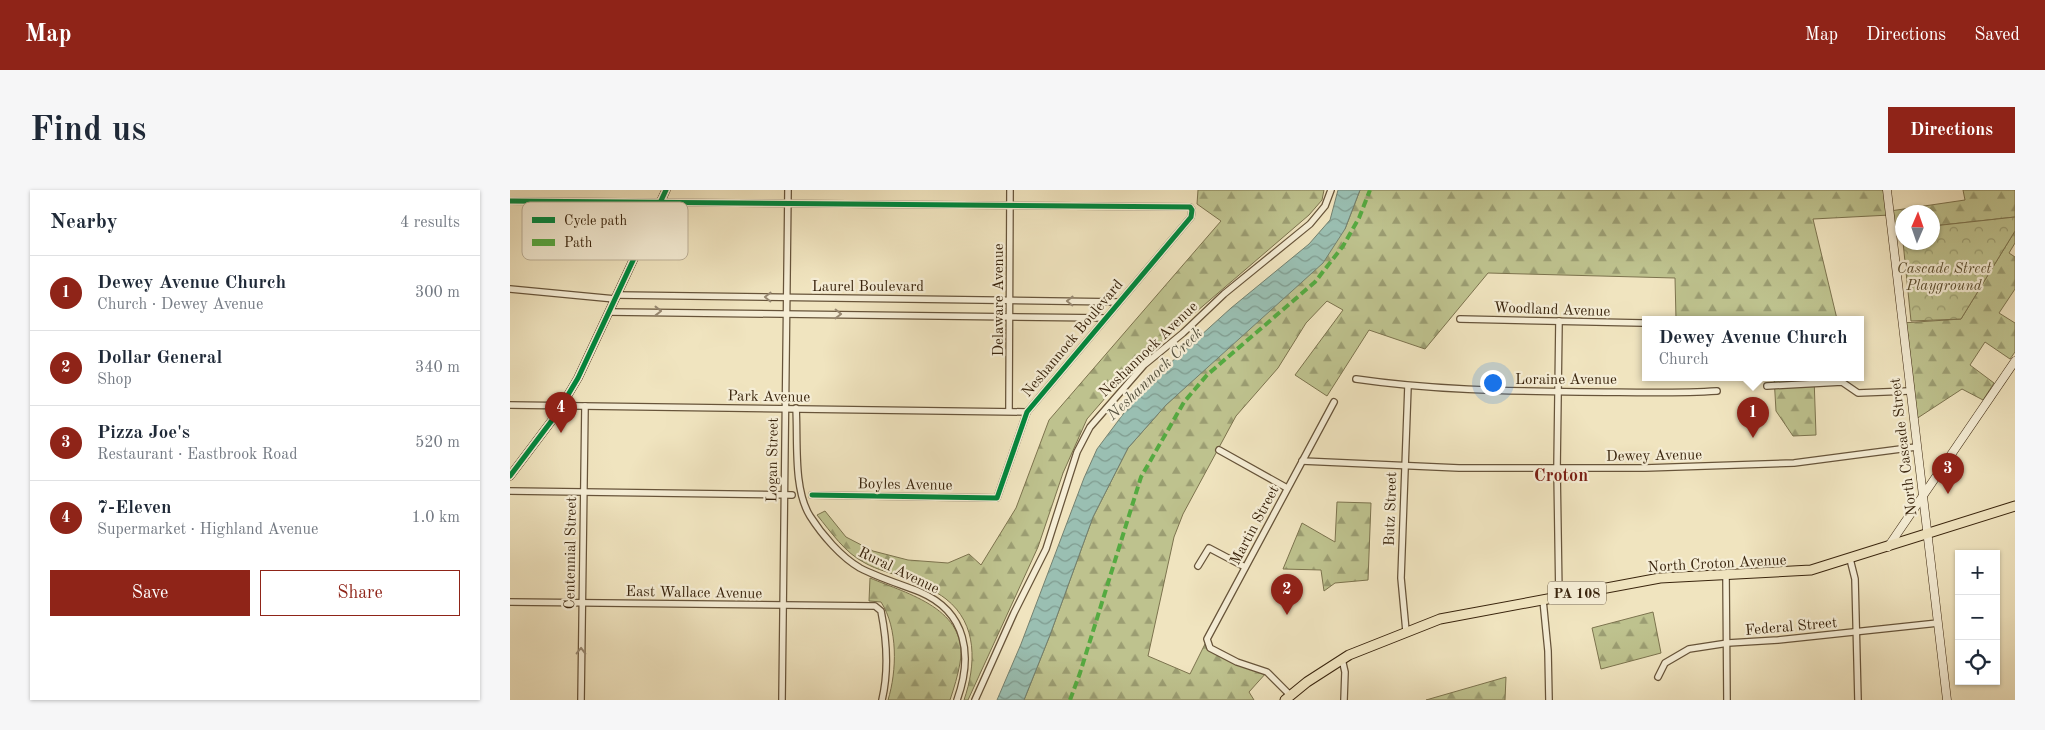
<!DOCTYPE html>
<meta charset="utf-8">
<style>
:root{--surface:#fff;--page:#f6f6f7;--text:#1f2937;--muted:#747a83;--line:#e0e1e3;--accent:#8f2418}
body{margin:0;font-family:"Old Standard TT",serif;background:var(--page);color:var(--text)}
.controls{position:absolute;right:15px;bottom:15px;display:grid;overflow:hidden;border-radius:0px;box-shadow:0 1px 4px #0004}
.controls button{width:45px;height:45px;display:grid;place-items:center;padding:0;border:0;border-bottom:1px solid var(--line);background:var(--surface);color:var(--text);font:25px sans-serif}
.compass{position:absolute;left:1385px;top:15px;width:45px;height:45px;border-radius:50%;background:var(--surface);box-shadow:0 1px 4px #0004;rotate:2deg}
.you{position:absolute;left:982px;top:192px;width:18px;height:18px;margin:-12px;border:4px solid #fff;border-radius:50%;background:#1a73e8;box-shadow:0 0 0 8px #1a73e833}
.badge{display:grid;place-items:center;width:32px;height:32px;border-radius:50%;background:var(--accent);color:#fff;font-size:16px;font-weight:700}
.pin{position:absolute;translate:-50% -41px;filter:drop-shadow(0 1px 2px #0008)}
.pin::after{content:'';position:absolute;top:26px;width:18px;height:15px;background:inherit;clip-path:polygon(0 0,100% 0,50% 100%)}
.popup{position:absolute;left:1132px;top:126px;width:222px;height:65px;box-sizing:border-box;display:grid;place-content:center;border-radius:0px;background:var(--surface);filter:drop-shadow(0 1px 4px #0005);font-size:16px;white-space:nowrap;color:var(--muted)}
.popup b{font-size:19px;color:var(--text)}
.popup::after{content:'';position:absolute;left:50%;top:100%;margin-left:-10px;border:10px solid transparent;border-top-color:var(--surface)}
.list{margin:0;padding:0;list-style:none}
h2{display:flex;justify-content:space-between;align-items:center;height:65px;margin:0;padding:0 20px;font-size:21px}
h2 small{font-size:16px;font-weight:400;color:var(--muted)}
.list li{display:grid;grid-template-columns:32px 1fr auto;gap:15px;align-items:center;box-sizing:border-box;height:75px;padding:0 20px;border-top:1px solid var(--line)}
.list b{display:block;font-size:19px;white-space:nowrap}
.list p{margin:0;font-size:16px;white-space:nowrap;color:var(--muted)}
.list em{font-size:16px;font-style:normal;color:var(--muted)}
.actions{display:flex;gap:10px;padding:15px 20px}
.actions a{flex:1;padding:11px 0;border:1px solid var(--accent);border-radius:0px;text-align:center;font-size:18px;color:var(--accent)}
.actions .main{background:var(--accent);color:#fff}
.icon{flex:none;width:28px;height:28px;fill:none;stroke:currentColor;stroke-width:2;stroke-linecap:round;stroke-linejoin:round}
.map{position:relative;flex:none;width:1505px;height:510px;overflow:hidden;border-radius:0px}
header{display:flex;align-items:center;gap:30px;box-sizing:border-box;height:70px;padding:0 25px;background:var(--accent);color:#fff}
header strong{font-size:24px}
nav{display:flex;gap:28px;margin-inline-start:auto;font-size:18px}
.intro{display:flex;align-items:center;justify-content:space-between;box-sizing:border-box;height:120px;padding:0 30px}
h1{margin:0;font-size:35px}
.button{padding:12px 22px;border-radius:0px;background:var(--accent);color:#fff;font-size:18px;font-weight:700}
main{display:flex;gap:30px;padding:0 30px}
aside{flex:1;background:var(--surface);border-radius:0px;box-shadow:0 1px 4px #0004}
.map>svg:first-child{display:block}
</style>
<header>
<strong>Map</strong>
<nav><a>Map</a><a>Directions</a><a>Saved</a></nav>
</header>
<div class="intro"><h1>Find us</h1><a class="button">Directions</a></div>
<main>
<aside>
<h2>Nearby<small>4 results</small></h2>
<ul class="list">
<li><span class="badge">1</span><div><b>Dewey Avenue Church</b><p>Church · Dewey Avenue</p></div><em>300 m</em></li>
<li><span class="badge">2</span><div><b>Dollar General</b><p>Shop</p></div><em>340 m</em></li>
<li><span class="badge">3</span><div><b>Pizza Joe's</b><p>Restaurant · Eastbrook Road</p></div><em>520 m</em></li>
<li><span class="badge">4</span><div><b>7-Eleven</b><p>Supermarket · Highland Avenue</p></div><em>1.0 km</em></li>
</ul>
<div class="actions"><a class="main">Save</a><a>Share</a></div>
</aside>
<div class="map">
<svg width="1505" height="510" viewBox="0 0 1505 510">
<defs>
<pattern id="forest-firs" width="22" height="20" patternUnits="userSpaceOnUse" patternTransform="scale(1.25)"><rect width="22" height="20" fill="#bec28e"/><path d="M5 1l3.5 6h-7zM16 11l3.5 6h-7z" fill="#9b9d72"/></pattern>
<pattern id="park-crowns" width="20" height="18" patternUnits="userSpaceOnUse" patternTransform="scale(1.25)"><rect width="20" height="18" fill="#bec28e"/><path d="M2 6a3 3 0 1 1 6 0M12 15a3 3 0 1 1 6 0" fill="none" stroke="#9b9d72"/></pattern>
<pattern id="water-waves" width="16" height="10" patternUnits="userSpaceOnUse" patternTransform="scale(1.25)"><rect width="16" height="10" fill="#9abfb2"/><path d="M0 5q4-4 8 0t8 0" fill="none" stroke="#7f9b8f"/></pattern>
</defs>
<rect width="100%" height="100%" fill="#f0e4bf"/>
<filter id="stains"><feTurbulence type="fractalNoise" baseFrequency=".004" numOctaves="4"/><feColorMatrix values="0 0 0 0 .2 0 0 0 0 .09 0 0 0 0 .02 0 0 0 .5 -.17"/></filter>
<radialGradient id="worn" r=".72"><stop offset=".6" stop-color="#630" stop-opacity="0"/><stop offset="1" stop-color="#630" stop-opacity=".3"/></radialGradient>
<g fill="url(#forest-firs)" stroke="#7c734e">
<path d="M688,0h126l-2,10 -13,15 -155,133 -35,34 -32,37 -24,54 -25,74 -70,153h-4c12,-35 14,-76 -18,-101 -11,-9 -29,-15 -41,-21 -13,-5 -28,-8 -40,-15 -20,-10 -34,-31 -48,-48l8,-4 21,26 27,14 35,9 40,3 21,-9 12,11 35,-57 33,-88 172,-199 -24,-17z"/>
<polygon points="850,0 1377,0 1380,21 1455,10 1453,0 1505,0 1505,27 1423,36 1422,22 1392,22 1392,39 1382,41 1380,25 1303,29 1327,129 1166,129 1165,88 978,83 915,159 859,140 817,206 785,185 833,120 817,111 796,133 768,178 726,226 673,324 664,347 638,466 680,484 696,452 700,458 757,482 739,502 744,510 514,510 540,445 583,327 618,258 656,215 726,150 835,39"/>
<polygon points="1505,41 1505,53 1499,63 1505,67 1505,99 1489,123 1505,133 1505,162 1500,169 1475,152 1460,175 1484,193 1473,210 1452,199 1403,231 1392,133 1451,129"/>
<polygon points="1264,187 1304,187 1306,245 1283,246 1266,221"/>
<polygon points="827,312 861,313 858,390 825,393 814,401 811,380 773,379 792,333 825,352"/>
<path d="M360,388c38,16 99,31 90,85 -2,12 -6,25 -10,37h-62c9,-29 10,-72 -7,-98l-12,-1z"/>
<polygon points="1143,422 1151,463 1091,479 1082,438"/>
<polygon points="996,487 995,510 916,510"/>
</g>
<polygon fill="url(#park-crowns)" stroke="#7c734e" points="1505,27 1505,41 1451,129 1401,131 1393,52 1422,52 1423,36"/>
<polygon fill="url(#water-waves)" stroke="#738170" points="828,0 850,0 835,39 813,73 656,215 618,258 583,327 540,445 514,510 487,510 511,454 574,288 587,259 614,223 657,176 721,118 799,54 820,30"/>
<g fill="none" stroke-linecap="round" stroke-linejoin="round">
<defs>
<g id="street">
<polyline points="0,11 680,17 682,20 681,27 517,222 487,308 302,305"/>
<polyline points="0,99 105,109"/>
<polyline points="107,105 609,112"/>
<polyline points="99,122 595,128"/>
<polyline points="950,129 1133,133"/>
<path d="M846,189c75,11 149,12 224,13 46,0 92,2 137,-1"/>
<polyline points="1257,196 1332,192 1348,203 1399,201"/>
<polyline points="0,215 517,222"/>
<path d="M286,218c2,32 -3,81 14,108 12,19 31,41 50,52 19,10 40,16 60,24 47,20 53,64 37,108"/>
<polyline points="499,221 500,0"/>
<polyline points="709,260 777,298"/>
<polyline points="792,271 949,278 1135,278 1284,273 1406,257"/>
<polyline points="0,301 282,305"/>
<polyline points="1340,369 1345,389 1348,510"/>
<polyline points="688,376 699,358 735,377"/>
<polyline points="1216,385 1217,510"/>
<polyline points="1049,407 1047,279 1049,131"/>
<polyline points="1033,410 1038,461 1039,510"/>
<path d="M0,412l365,4 6,5c6,30 8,59 1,89"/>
<polyline points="896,441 891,388 898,196"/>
<polyline points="832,469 835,482 834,510"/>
<polyline points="1148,487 1155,473 1179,459 1218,453 1268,450 1428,433"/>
<polyline points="780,505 757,482 727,472 700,458 697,449 824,212"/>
<polyline points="71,510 75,216"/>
<polyline points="272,510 278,0"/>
<polyline points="465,510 504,423 536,359 567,262 580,237 634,175 673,143 714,104 800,34 815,16 821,0"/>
</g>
<g id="secondary">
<polyline points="1377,0 1437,510"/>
<polyline points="0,286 46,225 68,188 156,0"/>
<polyline points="1378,357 1505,171"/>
</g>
<polyline id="primary" points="775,510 797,492 839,465 930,429 1150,388 1301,380 1505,316"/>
</defs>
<use href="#street" stroke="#67543a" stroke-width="8"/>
<use href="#secondary" stroke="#39240d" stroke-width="9"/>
<use href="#primary" stroke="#39240d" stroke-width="11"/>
<use href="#street" stroke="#f5edd5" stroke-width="5.5"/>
<use href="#secondary" stroke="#f5edd5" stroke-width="8"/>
<use href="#primary" stroke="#f0e4bf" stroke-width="9"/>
<polyline stroke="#55aa41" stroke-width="4" stroke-dasharray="8 4" stroke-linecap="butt" points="560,510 570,483 631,287 674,212 697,185 805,92 833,56 849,28 860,0"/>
<defs>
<g id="cycleway">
<polyline points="0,11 680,17 682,20 681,27 517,222 487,308 302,305"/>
<polyline points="0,286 46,225 68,188 156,0"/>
</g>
</defs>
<use href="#cycleway" stroke="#f5edd5" stroke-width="8"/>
<use href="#cycleway" stroke="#00873e" stroke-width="5"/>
</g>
<defs><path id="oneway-chevron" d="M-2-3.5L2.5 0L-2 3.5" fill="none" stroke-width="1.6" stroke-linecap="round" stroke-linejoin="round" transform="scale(1.25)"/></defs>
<g stroke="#978871">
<use href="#oneway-chevron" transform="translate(258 107) rotate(-179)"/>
<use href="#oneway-chevron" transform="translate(560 111) rotate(-179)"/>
<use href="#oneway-chevron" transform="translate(148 121)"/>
<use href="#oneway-chevron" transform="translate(328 124) rotate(1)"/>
<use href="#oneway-chevron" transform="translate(71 461) rotate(-89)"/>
</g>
<g text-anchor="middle" stroke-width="4.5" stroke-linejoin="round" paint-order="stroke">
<rect fill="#f5edd5" stroke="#716049" stroke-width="1" x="1038" y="391.5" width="58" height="23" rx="4"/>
<g font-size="14" font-weight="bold" fill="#39240d">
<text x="1067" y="408">PA 108</text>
</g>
<g font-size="15" font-style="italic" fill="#5a4c2d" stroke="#f5edd5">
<text x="1434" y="83">Cascade Street<tspan x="1434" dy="17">Playground</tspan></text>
</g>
<g font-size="15" fill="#39240d" stroke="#f5edd5">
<text x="358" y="101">Laurel Boulevard</text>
<text transform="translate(488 110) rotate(-90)" y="5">Delaware Avenue</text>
<text transform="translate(1042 119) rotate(2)" y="5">Woodland Avenue</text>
<text transform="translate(562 148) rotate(-50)" y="5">Neshannock Boulevard</text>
<text transform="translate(638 159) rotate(-44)" y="5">Neshannock Avenue</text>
<text x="1056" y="194">Loraine Avenue</text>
<text transform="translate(259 206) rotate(1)" y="5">Park Avenue</text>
<text transform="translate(1393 257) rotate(-97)" y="5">North Cascade Street</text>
<text transform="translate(1144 265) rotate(-1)" y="5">Dewey Avenue</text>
<text transform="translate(262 270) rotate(-89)" y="5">Logan Street</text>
<text transform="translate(395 294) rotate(1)" y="5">Boyles Avenue</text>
<text transform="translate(880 319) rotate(-88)" y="5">Butz Street</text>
<text transform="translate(744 335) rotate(-62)" y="5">Martin Street</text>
<text transform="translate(60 363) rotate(-89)" y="5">Centennial Street</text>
<text transform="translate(1207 373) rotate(-3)" y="5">North Croton Avenue</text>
<text transform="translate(389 380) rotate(26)" y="5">Rural Avenue</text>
<text transform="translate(184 402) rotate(1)" y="5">East Wallace Avenue</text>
<text transform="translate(1281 436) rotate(-5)" y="5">Federal Street</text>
</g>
<g font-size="16" font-style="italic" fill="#56523f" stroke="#f5edd5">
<text transform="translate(644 183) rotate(-44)" y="6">Neshannock Creek</text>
</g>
<g font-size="18" font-weight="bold" fill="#7a1f14" stroke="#f5edd5">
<text x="1051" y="291">Croton</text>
</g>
</g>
<rect x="12" y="12" width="166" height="58" rx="8" fill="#f5edd5" stroke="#bdb199" stroke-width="1"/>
<rect x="22" y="27" width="23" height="6" fill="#00873e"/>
<rect x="22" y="49" width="23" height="7" fill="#55aa41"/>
<g font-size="14" fill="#39240d">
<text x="54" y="35">Cycle path</text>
<text x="54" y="57">Path</text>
</g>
<rect width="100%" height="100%" filter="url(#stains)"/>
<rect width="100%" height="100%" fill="url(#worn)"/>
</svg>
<div class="controls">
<button>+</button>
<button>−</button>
<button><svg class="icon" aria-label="locate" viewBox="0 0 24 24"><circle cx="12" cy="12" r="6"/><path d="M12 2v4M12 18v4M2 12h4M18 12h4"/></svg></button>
</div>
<svg class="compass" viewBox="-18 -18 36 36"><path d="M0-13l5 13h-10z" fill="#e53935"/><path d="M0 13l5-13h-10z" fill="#747a83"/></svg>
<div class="you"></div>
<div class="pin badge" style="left:1243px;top:248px">1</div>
<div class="popup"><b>Dewey Avenue Church</b>Church</div>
<div class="pin badge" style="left:777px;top:425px">2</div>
<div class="pin badge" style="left:1438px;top:304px">3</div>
<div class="pin badge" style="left:51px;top:243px">4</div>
</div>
</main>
